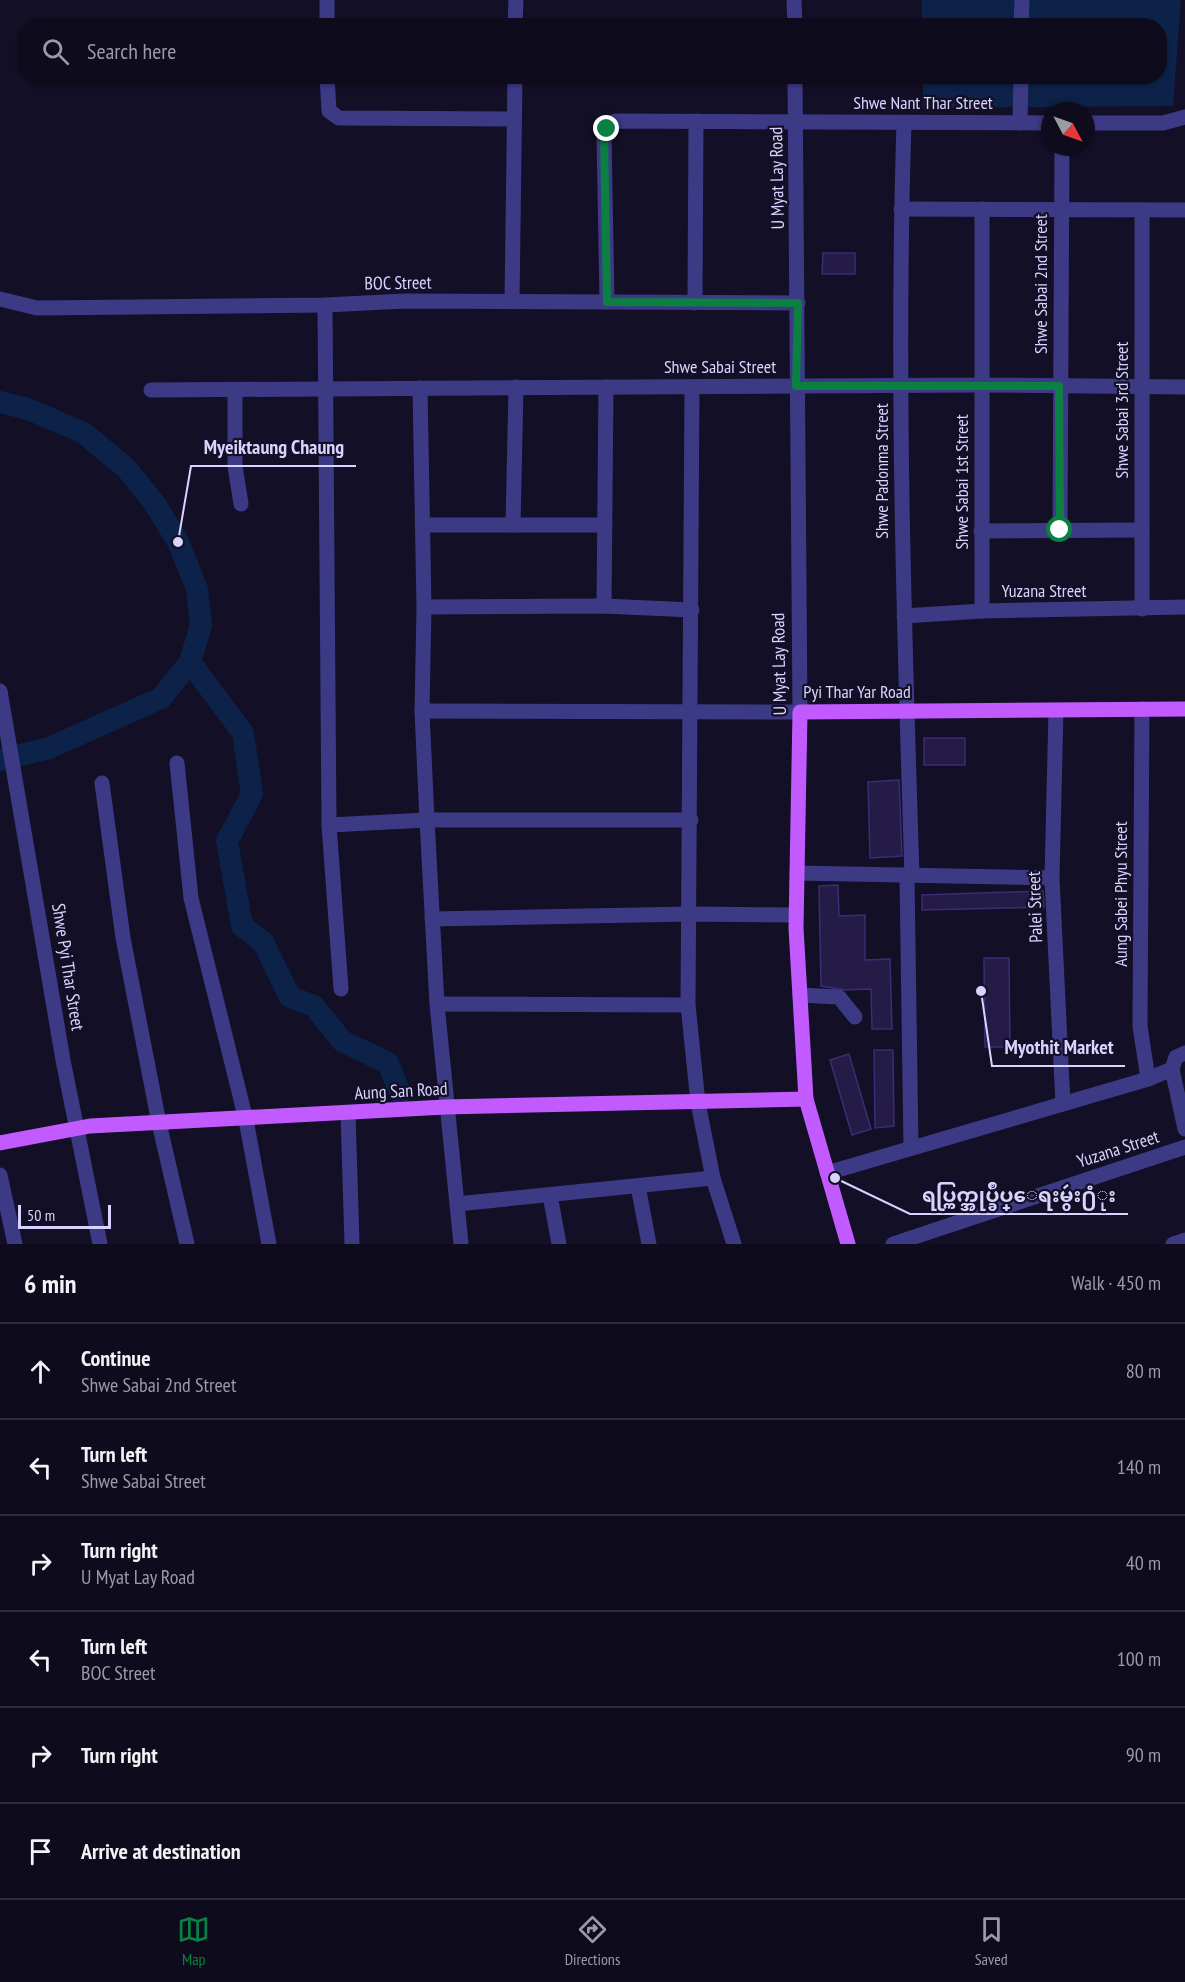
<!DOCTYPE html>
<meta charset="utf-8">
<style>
:root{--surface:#0e0b1c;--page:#171425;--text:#f1f3f6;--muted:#9b9ba3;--line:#2e2b3b;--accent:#0b8043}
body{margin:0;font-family:"PT Sans Narrow","Noto Sans Myanmar",sans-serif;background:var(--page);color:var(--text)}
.compass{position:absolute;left:1041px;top:102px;width:54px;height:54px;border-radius:50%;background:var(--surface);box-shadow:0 2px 4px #0004;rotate:131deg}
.scale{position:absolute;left:18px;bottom:15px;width:93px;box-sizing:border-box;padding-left:6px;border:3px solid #d9d4ff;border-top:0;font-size:16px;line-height:21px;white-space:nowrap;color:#d9d4ff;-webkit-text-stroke:4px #130f26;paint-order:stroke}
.stop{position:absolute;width:18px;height:18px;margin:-14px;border:4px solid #0b8043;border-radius:50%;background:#fff}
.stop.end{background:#0b8043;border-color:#fff;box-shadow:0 2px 6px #0008}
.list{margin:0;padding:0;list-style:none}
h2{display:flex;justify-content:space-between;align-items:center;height:78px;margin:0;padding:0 24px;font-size:26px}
h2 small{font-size:20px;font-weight:400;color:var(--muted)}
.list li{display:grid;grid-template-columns:39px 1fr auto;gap:18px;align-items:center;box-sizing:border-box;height:96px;padding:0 24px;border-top:2px solid var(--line)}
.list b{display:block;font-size:22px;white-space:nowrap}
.list p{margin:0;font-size:20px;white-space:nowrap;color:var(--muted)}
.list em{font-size:20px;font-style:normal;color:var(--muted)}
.icon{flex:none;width:33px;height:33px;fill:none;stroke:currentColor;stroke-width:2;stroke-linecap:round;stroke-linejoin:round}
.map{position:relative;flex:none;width:1185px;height:1244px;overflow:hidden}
.search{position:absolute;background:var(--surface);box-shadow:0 2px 4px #0004;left:18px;right:18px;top:18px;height:66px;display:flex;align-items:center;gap:15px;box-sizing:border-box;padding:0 21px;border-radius:24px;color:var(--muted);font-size:22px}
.sheet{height:654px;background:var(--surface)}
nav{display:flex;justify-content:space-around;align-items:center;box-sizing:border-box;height:84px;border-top:2px solid var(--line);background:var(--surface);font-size:16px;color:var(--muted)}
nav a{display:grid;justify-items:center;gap:3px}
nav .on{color:var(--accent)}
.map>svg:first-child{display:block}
</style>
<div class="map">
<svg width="1185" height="1244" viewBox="0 0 1185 1244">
<rect width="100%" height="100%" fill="#130f26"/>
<polygon fill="#0c2248" points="922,0 1181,0 1173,106 923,108 923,77 1160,76 1160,26 922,25"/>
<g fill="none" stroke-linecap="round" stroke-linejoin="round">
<g stroke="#0c2248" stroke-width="22">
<polyline points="0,402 28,409 84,433 127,469 155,504 178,542 197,589 201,625 190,662 161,698 49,748 0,760"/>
<polyline points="190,662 243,733 252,794 227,841 242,926 263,942 290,997 314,1006 342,1041 388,1063 400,1093"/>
</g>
</g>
<g fill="#241b47" stroke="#3b2d73" stroke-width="1.5">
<polygon points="823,253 855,253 855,274 822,274"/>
<rect x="924" y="738" width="41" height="27"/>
<polygon points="899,780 902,856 870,858 868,782"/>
<polygon points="838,885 839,916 865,915 865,960 890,959 892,1029 872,1029 871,989 845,990 821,986 819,886"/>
<polygon points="1043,891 1044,907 922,910 922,895"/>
<polygon points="984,958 1009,958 1010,1047 985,1047"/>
<polygon points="874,1050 893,1050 894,1126 875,1128"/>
<polygon points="849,1054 871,1129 852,1135 830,1060"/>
</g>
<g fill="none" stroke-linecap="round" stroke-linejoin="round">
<g stroke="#3d3a85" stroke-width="15">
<polyline points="327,0 327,26"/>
<polyline points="794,0 795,26"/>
<polyline points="515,26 516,0"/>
<polyline points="1021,26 1022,0"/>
<polyline points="327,76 329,111 339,118 514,119"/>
<path d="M904,123c-8,251 0,502 8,753"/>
<polyline points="1020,123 1021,76"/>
<polyline points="1086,123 1163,123 1185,117"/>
<polyline points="901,209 1185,210"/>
<polyline points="0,299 37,308 325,305 405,301 798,303"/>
<polyline points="512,302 515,76"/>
<polyline points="607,302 604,135 615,121 1050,123"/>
<polyline points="695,303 696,121"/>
<polyline points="325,305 329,825"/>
<polyline points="692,387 688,1005 698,1103 713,1178 734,1244"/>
<polyline points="420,388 424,607 422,711 427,820 437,1004 461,1244"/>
<polyline points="151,390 981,385 1185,387"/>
<polyline points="235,390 235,466 241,504"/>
<polyline points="422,525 605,525"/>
<polyline points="513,525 516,387"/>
<polyline points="1060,530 1062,147"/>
<polyline points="981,531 1142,530"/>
<polyline points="604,606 606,387"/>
<polyline points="424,607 604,606 692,610"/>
<polyline points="1142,609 1142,210"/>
<polyline points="982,611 982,209"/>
<polyline points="904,616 982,611 1185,607"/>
<polyline points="0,691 63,1060 100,1244"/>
<polyline points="1142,709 1140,1026 1148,1079"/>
<polyline points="1056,710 1052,878 1063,1104"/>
<polyline points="422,711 800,712 795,76"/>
<polyline points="177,763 191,898 246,1120 269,1244"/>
<polyline points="102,783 123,938 159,1123 187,1244"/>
<polyline points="797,873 1052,878"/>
<polyline points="907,876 911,1148"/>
<polyline points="432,919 689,914 796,915"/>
<polyline points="341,989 329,825 427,820 691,820"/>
<polyline points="800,995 839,997 855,1017"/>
<polyline points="437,1004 688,1005"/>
<polyline points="1172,1069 1185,1129"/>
<polyline points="1172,1069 1176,1057 1185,1053"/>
<polyline points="348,1113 352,1244"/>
<polyline points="827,1173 1148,1079 1172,1069"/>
<polyline points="0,1175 15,1244"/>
<polyline points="638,1186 649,1244"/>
<polyline points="550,1195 559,1244"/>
<polyline points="457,1204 713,1178"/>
<polyline points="893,1244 1185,1147"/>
<polyline points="1173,1244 1185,1240"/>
</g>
<g stroke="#c25bff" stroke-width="15">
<polyline points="0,1143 90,1126 445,1107 806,1099"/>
<polyline points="848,1244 806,1099 796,928 800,712 1185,709"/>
</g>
</g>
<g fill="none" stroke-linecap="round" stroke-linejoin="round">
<polyline stroke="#0b8043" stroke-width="8" points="607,129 604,135 607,302 798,303 796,386 1059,386 1060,530"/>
</g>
<g text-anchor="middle" stroke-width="4.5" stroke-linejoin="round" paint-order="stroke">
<g font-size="18" fill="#d9d4ff" stroke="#130f26">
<text x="923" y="109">Shwe Nant Thar Street</text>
<text transform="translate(777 178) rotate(-91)" y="6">U Myat Lay Road</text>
<text transform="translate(398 283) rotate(-1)" y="6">BOC Street</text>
<text transform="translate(1041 284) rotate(-90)" y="6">Shwe Sabai 2nd Street</text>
<text x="720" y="373">Shwe Sabai Street</text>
<text transform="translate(1122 410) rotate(-90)" y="6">Shwe Sabai 3rd Street</text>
<text transform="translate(882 471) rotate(-90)" y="6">Shwe Padonma Street</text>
<text transform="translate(962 482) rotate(-90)" y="6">Shwe Sabai 1st Street</text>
<text x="1044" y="597">Yuzana Street</text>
<text transform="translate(779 664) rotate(-91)" y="6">U Myat Lay Road</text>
<text x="857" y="698">Pyi Thar Yar Road</text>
<text transform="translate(1121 894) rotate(-90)" y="6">Aung Sabei Phyu Street</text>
<text transform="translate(1035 907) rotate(-92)" y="6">Palei Street</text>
<text transform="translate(68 967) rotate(81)" y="6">Shwe Pyi Thar Street</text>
<text transform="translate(401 1091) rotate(-3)" y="6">Aung San Road</text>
<text transform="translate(1118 1149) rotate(-18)" y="6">Yuzana Street</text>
</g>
</g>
<path fill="none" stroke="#d9d4ff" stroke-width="2" d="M178 542L191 466H356M981 991L992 1066H1125M835 1178L910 1214H1128"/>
<g fill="#d9d4ff" stroke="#130f26" stroke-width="2">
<circle cx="178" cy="542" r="6"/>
<circle cx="981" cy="991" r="6"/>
<circle cx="835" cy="1178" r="6"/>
</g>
<g font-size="20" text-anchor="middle" font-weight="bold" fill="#d9d4ff" stroke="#130f26" stroke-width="4.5" stroke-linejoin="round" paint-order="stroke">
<text x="274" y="454">Myeiktaung Chaung</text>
<text x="1059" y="1054">Myothit Market</text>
<text x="1019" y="1202">ရပ္ကြက္အုပ္ခ်ဳပ္ေရးမွဴး႐ံုး</text>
</g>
</svg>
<svg class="compass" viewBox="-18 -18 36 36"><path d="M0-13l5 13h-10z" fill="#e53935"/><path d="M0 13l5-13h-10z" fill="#9b9ba3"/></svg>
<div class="scale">50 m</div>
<div class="stop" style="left:1060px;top:530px"></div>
<div class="stop end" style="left:607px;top:129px"></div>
<div class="search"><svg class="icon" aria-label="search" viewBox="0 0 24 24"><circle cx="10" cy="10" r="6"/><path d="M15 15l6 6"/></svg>Search here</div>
</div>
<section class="sheet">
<h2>6 min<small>Walk · 450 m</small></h2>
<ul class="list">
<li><svg class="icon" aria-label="ahead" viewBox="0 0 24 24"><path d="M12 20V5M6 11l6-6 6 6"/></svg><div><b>Continue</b><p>Shwe Sabai 2nd Street</p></div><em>80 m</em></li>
<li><svg class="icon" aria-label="left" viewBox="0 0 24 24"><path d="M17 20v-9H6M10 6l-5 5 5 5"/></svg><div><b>Turn left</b><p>Shwe Sabai Street</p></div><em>140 m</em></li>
<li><svg class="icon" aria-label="right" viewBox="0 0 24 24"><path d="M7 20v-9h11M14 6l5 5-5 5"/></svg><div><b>Turn right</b><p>U Myat Lay Road</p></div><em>40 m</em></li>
<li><svg class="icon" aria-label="left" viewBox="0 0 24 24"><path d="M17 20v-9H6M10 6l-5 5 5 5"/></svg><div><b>Turn left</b><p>BOC Street</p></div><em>100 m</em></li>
<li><svg class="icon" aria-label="right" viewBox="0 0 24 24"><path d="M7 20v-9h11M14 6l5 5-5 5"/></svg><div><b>Turn right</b></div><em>90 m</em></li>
<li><svg class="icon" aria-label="arrive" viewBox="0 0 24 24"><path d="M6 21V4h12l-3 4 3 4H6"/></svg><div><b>Arrive at destination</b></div></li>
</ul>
</section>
<nav>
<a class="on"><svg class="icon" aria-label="map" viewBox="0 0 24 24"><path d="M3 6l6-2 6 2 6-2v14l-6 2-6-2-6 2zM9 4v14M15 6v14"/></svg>Map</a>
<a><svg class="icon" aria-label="directions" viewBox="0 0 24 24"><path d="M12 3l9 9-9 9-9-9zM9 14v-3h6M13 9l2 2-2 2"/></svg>Directions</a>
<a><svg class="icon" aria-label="saved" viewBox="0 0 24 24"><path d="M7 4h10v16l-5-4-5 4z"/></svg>Saved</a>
</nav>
